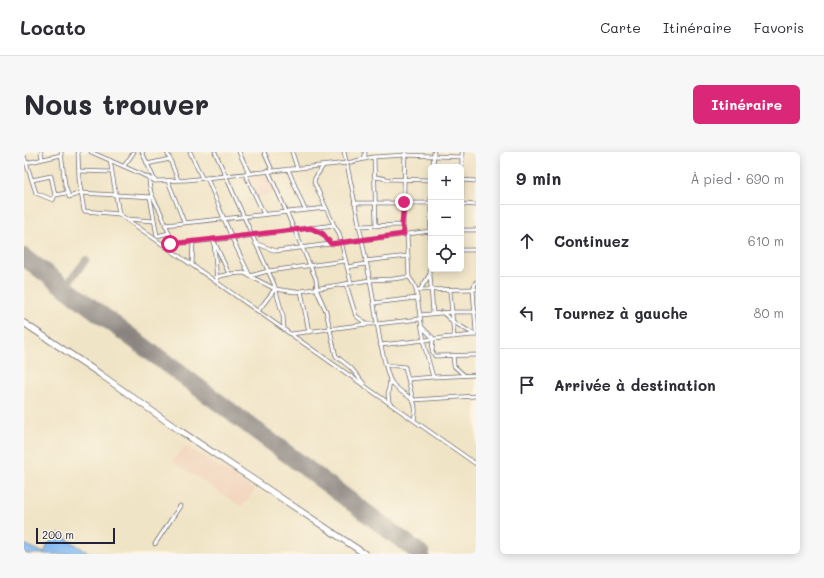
<!DOCTYPE html>
<html lang="fr">
<meta charset="utf-8">
<style>
:root{--surface:#fff;--page:#f7f7f7;--text:#2b2b33;--muted:#7c7c81;--line:#e1e1e2;--accent:#db2777}
body{margin:0;font-family:Mali,sans-serif;background:var(--page);color:var(--text)}
.controls{position:absolute;right:12px;top:12px;display:grid;overflow:hidden;border-radius:6px;box-shadow:0 2px 10px #0003}
.controls button{width:36px;height:36px;display:grid;place-items:center;padding:0;border:0;border-bottom:1px solid var(--line);background:var(--surface);color:var(--text);font:20px sans-serif}
.scale{position:absolute;left:12px;bottom:10px;width:79px;box-sizing:border-box;padding-left:4px;border:2px solid #22223b;border-top:0;font-size:11px;line-height:14px;white-space:nowrap;color:#22223b;-webkit-text-stroke:3px #fcf5e5;paint-order:stroke}
.stop{position:absolute;width:12px;height:12px;margin:-9px;border:3px solid #db2777;border-radius:50%;background:#fff}
.stop.end{background:#db2777;border-color:#fff;box-shadow:0 1px 4px #0008}
.list{margin:0;padding:0;list-style:none}
h2{display:flex;justify-content:space-between;align-items:center;height:52px;margin:0;padding:0 16px;font-size:17px}
h2 small{font-size:13px;font-weight:400;color:var(--muted)}
.list li{display:grid;grid-template-columns:26px 1fr auto;gap:12px;align-items:center;box-sizing:border-box;height:72px;padding:0 16px;border-top:1px solid var(--line)}
.list b{display:block;font-size:15px;white-space:nowrap}
.list em{font-size:13px;font-style:normal;color:var(--muted)}
.icon{flex:none;width:22px;height:22px;fill:none;stroke:currentColor;stroke-width:2;stroke-linecap:round;stroke-linejoin:round}
.map{position:relative;flex:none;width:452px;height:402px;overflow:hidden;border-radius:6px}
header{display:flex;align-items:center;gap:24px;box-sizing:border-box;height:56px;padding:0 20px;background:var(--surface);border-bottom:1px solid var(--line)}
header strong{font-size:19px}
nav{display:flex;gap:22px;margin-inline-start:auto;font-size:14px}
.intro{display:flex;align-items:center;justify-content:space-between;box-sizing:border-box;height:96px;padding:0 24px}
h1{margin:0;font-size:28px}
.button{padding:10px 18px;border-radius:6px;background:var(--accent);color:#fff;font-size:14px;font-weight:700}
main{display:flex;gap:24px;padding:0 24px}
aside{flex:1;background:var(--surface);border-radius:6px;box-shadow:0 2px 10px #0003}
.map>svg:first-child{display:block}
</style>
<header>
<strong>Locato</strong>
<nav><a>Carte</a><a>Itinéraire</a><a>Favoris</a></nav>
</header>
<div class="intro"><h1>Nous trouver</h1><a class="button">Itinéraire</a></div>
<main>
<div class="map">
<svg width="452" height="402" viewBox="0 0 452 402">
<rect width="100%" height="100%" fill="#fcf5e5"/>
<filter id="ink" filterUnits="userSpaceOnUse"><feTurbulence type="fractalNoise" baseFrequency=".025" numOctaves="2"/><feDisplacementMap in="SourceGraphic" scale="8" xChannelSelector="R" yChannelSelector="G"/><feConvolveMatrix kernelMatrix="1 2 1 2 8 2 1 2 1" color-interpolation-filters="sRGB"/></filter>
<filter id="wash" filterUnits="userSpaceOnUse"><feTurbulence type="fractalNoise" baseFrequency=".012" numOctaves="4" result="noise"/><feDisplacementMap in="SourceGraphic" scale="16" xChannelSelector="R" yChannelSelector="G"/><feGaussianBlur stdDeviation="0.9" result="paint"/><feColorMatrix in="noise" values="0 0 0 0 0 0 0 0 0 0 0 0 0 0 0 0 0 1.4 0 .05"/><feComposite in="paint" operator="in"/></filter>
<g filter="url(#wash)">
<rect width="100%" height="100%" fill="#f0e4c6"/>
<g fill="#f2d5be">
<polygon points="244,21 252,41 234,46 225,23"/>
<polygon points="162,293 231,338 218,355 148,309"/>
</g>
<polygon fill="#83b9f2" stroke="#526e96" points="34,381 66,402 0,402 0,392 20,401 25,390"/>
<g fill="none" stroke-linecap="round" stroke-linejoin="round">
<polyline stroke="#898380" stroke-width="7" points="40,136 62,108"/>
<polyline stroke="#898380" stroke-width="18" points="0,105 397,402"/>
</g>
</g>
<g filter="url(#ink)">
<g fill="none" stroke-linecap="round" stroke-linejoin="round">
<defs>
<g id="street">
<polyline points="17,0 18,6"/>
<polyline points="37,0 41,33 45,45 57,41 128,45"/>
<polyline points="54,0 55,27 60,59 95,62 452,312"/>
<polyline points="67,0 117,22 131,29 163,28 323,11 349,5 381,3 438,5"/>
<polyline points="118,0 131,29"/>
<polyline points="143,0 154,28"/>
<polyline points="166,0 178,26"/>
<polyline points="191,0 250,132 259,164 260,177"/>
<polyline points="215,0 225,21"/>
<polyline points="240,0 248,18"/>
<polyline points="268,0 273,16"/>
<path d="M320,0c10,42 17,85 26,128 5,28 8,56 15,83 2,7 3,15 7,20 12,16 28,10 22,37"/>
<polyline points="0,4 12,41 29,48 31,43 43,41"/>
<polyline points="350,5 352,74"/>
<polyline points="341,7 341,0"/>
<polyline points="86,8 95,62"/>
<polyline points="2,11 37,3"/>
<polyline points="123,12 146,7"/>
<polyline points="100,14 110,0"/>
<polyline points="299,14 291,26 290,30 310,73 315,81 327,131"/>
<polyline points="409,15 410,0"/>
<polyline points="264,17 281,58"/>
<polyline points="244,18 292,127 293,139 302,159 311,200 312,204 327,216 340,232"/>
<polyline points="55,19 87,20"/>
<polyline points="221,22 240,62"/>
<polyline points="352,25 363,27 407,28"/>
<path d="M125,26c0,15 5,21 11,33 5,11 9,22 13,33"/>
<polyline points="183,26 208,86 226,124"/>
<polyline points="8,28 27,24 31,43"/>
<polyline points="437,28 452,29"/>
<polyline points="144,29 160,70"/>
<polyline points="407,44 406,122 409,161"/>
<polyline points="126,45 133,84"/>
<polyline points="330,51 407,51"/>
<polyline points="437,52 452,53"/>
<polyline points="437,53 438,0"/>
<polyline points="103,67 130,69"/>
<polyline points="141,73 302,56"/>
<polyline points="334,74 379,73"/>
<polyline points="287,76 299,82 307,92"/>
<polyline points="437,78 452,78"/>
<polyline points="380,82 379,73 381,0"/>
<polyline points="383,82 385,125 390,132 392,138 401,196 409,225 385,227"/>
<polyline points="133,84 145,81"/>
<polyline points="189,87 205,122 220,121 251,137"/>
<polyline points="190,90 193,130"/>
<polyline points="231,91 252,99 407,79"/>
<polyline points="141,94 149,92 208,86 310,73"/>
<polyline points="437,98 452,98"/>
<polyline points="341,109 384,104"/>
<polyline points="168,113 169,89"/>
<polyline points="323,115 342,112"/>
<polyline points="226,124 244,119 321,109"/>
<polyline points="192,125 205,122"/>
<polyline points="452,130 449,137 452,180"/>
<polyline points="322,132 332,164 343,172"/>
<polyline points="392,138 452,137"/>
<polyline points="396,138 406,122"/>
<polyline points="426,138 430,185"/>
<polyline points="277,139 285,180"/>
<polyline points="349,151 393,146"/>
<polyline points="234,159 251,137 271,140 346,128 369,127 385,125"/>
<polyline points="418,160 428,169 451,183"/>
<polyline points="396,163 428,160 452,160"/>
<polyline points="398,175 409,186 408,199 411,204 452,203"/>
<polyline points="267,182 343,172 353,172 396,167"/>
<path d="M356,193c32,-3 64,-8 96,-10"/>
<polyline points="429,203 430,214 440,223"/>
<path d="M361,212c7,3 14,1 20,3l8,33 63,-4"/>
<polyline points="409,225 452,223"/>
<polyline points="365,250 364,242 366,228"/>
<polyline points="131,392 156,354"/>
</g>
<polyline id="highway" points="0,171 76,222 152,276 341,402"/>
</defs>
<use href="#street" stroke="#6a666c" stroke-width="4.5"/>
<use href="#highway" stroke="#6a666c" stroke-width="7"/>
<use href="#street" stroke="#fff" stroke-width="3"/>
<use href="#highway" stroke="#fff" stroke-width="5.5"/>
</g>
</g>
<g fill="none" stroke-linecap="round" stroke-linejoin="round" filter="url(#ink)">
<polyline stroke="#db2777" stroke-width="5" points="146,92 287,76 299,82 307,92 380,82 378,73 380,50"/>
</g>
</svg>
<div class="controls">
<button>+</button>
<button>−</button>
<button><svg class="icon" aria-label="locate" viewBox="0 0 24 24"><circle cx="12" cy="12" r="6"/><path d="M12 2v4M12 18v4M2 12h4M18 12h4"/></svg></button>
</div>
<div class="scale">200 m</div>
<div class="stop" style="left:146px;top:92px"></div>
<div class="stop end" style="left:380px;top:50px"></div>
</div>
<aside>
<h2>9 min<small>À pied · 690 m</small></h2>
<ul class="list">
<li><svg class="icon" aria-label="ahead" viewBox="0 0 24 24"><path d="M12 20V5M6 11l6-6 6 6"/></svg><div><b>Continuez</b></div><em>610 m</em></li>
<li><svg class="icon" aria-label="left" viewBox="0 0 24 24"><path d="M17 20v-9H6M10 6l-5 5 5 5"/></svg><div><b>Tournez à gauche</b></div><em>80 m</em></li>
<li><svg class="icon" aria-label="arrive" viewBox="0 0 24 24"><path d="M6 21V4h12l-3 4 3 4H6"/></svg><div><b>Arrivée à destination</b></div></li>
</ul>
</aside>
</main>
